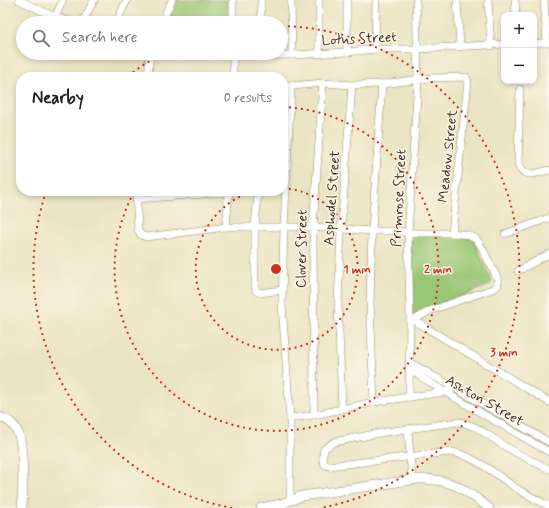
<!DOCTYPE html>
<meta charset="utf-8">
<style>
:root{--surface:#fff;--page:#f6f6f6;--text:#202124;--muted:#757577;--line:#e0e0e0}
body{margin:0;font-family:Mynerve,sans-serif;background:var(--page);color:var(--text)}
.controls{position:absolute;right:12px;top:12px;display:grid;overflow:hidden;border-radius:8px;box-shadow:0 2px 6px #0003}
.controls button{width:36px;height:36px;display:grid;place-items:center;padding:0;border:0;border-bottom:1px solid var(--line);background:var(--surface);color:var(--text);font:20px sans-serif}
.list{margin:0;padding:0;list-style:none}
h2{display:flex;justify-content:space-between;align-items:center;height:52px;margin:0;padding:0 16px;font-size:17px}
h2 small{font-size:13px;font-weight:400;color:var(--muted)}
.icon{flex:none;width:22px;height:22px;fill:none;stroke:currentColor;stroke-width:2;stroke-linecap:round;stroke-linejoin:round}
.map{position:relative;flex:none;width:549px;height:508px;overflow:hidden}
.search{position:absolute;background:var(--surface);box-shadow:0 2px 6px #0003;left:16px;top:16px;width:272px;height:44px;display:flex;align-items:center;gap:10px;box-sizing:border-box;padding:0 14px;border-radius:22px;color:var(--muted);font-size:15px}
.panel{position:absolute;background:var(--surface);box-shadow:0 2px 6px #0003;left:16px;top:72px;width:272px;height:124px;border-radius:16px}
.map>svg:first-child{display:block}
</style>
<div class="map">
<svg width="549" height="508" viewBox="0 0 549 508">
<rect width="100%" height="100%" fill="#fcf5e5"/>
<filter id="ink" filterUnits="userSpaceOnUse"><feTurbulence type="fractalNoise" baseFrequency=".025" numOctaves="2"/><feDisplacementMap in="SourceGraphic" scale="8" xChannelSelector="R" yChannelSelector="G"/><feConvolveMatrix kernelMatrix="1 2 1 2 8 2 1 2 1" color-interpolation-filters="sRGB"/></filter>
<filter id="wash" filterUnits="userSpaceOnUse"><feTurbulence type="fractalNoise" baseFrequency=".012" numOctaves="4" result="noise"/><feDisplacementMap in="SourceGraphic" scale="16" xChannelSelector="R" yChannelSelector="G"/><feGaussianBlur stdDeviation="0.9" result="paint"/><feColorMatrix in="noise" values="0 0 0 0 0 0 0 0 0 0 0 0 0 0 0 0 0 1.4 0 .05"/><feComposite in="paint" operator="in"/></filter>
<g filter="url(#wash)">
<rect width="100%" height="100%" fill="#ebe4c3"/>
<g fill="#9ac775" stroke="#6a784a">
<polygon points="175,0 230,0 230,23 164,23"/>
<polygon points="460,234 474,240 492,282 489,285 429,309 415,317 411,316 411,235"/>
</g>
</g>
<g filter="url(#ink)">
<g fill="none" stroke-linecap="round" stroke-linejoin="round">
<defs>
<g id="minor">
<polyline points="19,0 55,17 75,23"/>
<polyline points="233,0 233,23"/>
<polyline points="291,0 292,55"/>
<polyline points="457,0 460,46"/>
<polyline points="488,0 491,46"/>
<polyline points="515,0 516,15"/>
<polyline points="544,0 547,43"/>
<polyline points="55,17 63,0"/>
<polyline points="82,23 94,0"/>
<polyline points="116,23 127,0"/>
<polyline points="161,23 172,0"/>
<polyline points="261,23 261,0"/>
<polyline points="534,43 549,43"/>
<polyline points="375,49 376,0"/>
<polyline points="347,52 347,0"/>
<polyline points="214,53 233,56 292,55 347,52 375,49 417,49 504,44"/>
<polyline points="319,53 319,0"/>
<polyline points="148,77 150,53"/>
<polyline points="233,77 233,53"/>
<polyline points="283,87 323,83 352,85 382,84 430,78 466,77 468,81 452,233"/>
<path d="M520,89l-2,74c5,17 18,10 31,7"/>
<polyline points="136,191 138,230 141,235 146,237 226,227 313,227 372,231 398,231 408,233 452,233 468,235 476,239 480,244 497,277 498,285 495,288 429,311 414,320"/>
<polyline points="258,191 255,227 255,286 256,291 260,293 282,290"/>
<polyline points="136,199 229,192"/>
<polyline points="226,227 229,191"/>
<polyline points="505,234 549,218"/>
<polyline points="518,271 549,254"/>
<polyline points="412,319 549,402"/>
<polyline points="409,362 549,442"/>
<polyline points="409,369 445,392 549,452"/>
<polyline points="409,397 410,318 408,233 418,80 416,0"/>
<polyline points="374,402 370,303 372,231 382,84"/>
<polyline points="342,409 338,305 341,230 352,85"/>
<polyline points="314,415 313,227 323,83"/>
<polyline points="290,418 314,415 374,402 445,392 455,388"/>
<polyline points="408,430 412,480"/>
<path d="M549,469c-15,-7 -30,-14 -44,-23 -16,-9 -28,-22 -47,-24l-73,10 -51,10 -10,7c-1,6 -4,16 5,17l120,-14c23,1 50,25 70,38 10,6 20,11 30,16"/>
<polyline points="290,500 290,418 282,304 284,227 291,85"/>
</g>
<g id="tertiary">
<path d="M0,417c9,3 15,8 18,16 6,13 5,60 4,75"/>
<path d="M261,508l20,-4 21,-8 116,-17c33,-1 46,10 71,29"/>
</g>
</defs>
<use href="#minor" stroke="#938770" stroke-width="8"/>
<use href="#tertiary" stroke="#938770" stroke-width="10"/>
<use href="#minor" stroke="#fff" stroke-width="7"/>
<use href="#tertiary" stroke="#fff" stroke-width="9"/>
</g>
</g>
<g fill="none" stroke="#c8321e" stroke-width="2" stroke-dasharray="2 4">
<path d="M283 188A81 81 0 1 1 254 191"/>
<path d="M283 107A162 162 0 1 1 134 192"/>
<path d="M232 508A243 243 0 0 1 46 192M128 76A243 243 0 0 1 164 53M282 26A243 243 0 0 1 320 508"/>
</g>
<g text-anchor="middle" stroke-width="3" stroke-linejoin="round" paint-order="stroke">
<g font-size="14" fill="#3b2a1e" stroke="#fcf5e5">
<text transform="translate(359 38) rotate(-3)" y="5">Lotus Street</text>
<text transform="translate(447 156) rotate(-84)" y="5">Meadow Street</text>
<text transform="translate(331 198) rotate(-86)" y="5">Asphodel Street</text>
<text transform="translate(398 198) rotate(-87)" y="5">Primrose Street</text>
<text transform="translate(301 249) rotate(-89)" y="5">Clover Street</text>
<text transform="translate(485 400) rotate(30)" y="5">Ashton Street</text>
</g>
</g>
<circle cx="276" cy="269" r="6" fill="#c8321e" stroke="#fcf5e5" stroke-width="2"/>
<g font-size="12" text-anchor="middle" font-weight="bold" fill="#c8321e" stroke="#fcf5e5" stroke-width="3" stroke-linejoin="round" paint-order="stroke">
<text x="357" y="273">1 min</text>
<text x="438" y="273">2 min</text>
<text x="504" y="356">3 min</text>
</g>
</svg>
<div class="controls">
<button>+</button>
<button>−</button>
</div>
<div class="search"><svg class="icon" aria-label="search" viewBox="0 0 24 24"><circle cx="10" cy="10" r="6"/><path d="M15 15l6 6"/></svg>Search here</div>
<section class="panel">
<h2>Nearby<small>0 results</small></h2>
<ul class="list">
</ul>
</section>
</div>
